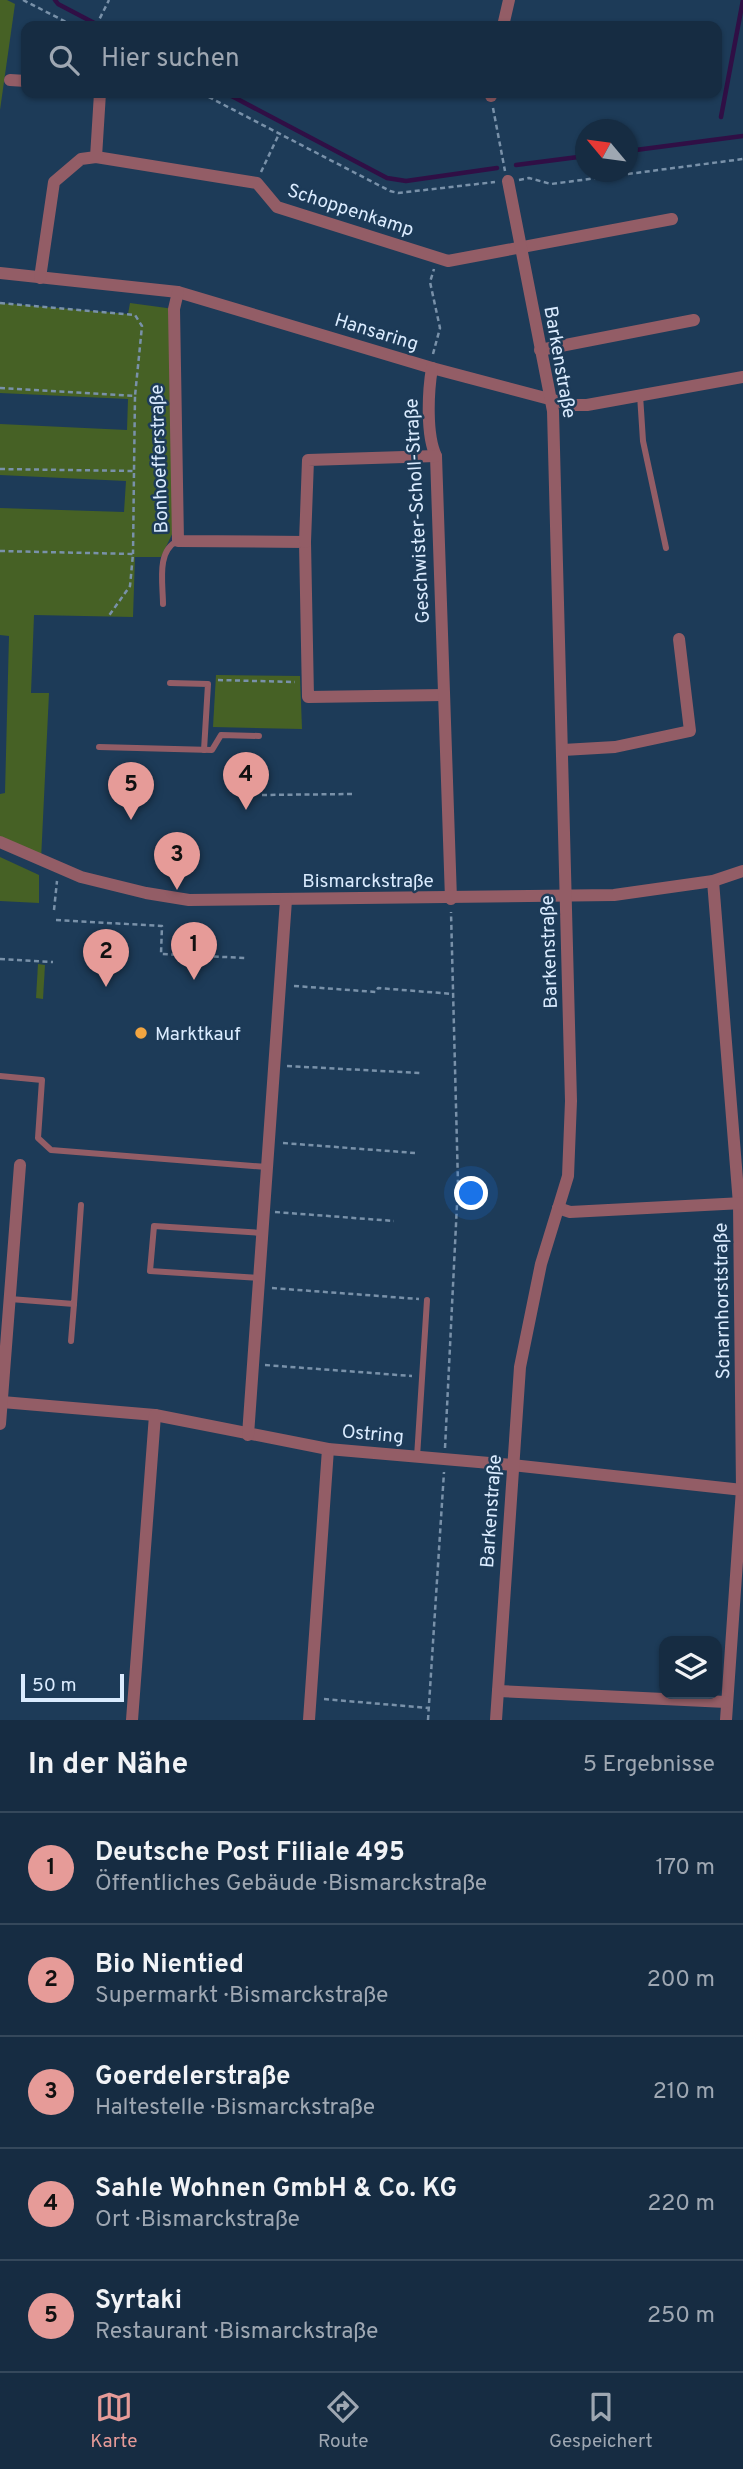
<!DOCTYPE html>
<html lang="de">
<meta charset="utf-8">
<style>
:root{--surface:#162c42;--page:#23384d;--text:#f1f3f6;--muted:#9ea7b2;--line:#35485b;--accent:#e69b98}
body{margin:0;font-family:Overpass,sans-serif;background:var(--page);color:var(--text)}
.controls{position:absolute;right:21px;bottom:21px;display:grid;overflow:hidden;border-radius:14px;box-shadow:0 2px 5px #0004}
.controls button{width:63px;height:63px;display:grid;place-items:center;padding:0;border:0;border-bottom:2px solid var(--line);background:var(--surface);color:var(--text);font:35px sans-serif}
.compass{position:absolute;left:575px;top:119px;width:63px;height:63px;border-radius:50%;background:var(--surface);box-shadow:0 2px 5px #0004;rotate:299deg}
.scale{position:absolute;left:21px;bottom:18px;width:103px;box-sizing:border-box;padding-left:7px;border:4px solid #daebfe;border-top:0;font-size:19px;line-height:24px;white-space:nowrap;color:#daebfe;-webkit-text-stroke:5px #1d3b58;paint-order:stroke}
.you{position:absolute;left:472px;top:1194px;width:24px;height:24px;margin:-18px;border:5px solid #fff;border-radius:50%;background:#1a73e8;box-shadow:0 0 0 10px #1a73e833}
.badge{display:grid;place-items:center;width:46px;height:46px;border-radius:50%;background:var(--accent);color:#111;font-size:23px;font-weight:700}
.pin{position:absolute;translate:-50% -58px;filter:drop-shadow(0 2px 4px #0008)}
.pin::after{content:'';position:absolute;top:37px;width:24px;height:21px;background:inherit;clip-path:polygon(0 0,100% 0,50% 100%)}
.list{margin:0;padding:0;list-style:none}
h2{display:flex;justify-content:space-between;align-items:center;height:91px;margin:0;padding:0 28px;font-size:30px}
h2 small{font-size:23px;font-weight:400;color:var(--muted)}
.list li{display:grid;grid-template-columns:46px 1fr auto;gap:21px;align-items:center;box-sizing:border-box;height:112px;padding:0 28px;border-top:2px solid var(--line)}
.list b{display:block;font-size:26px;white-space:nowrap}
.list p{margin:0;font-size:23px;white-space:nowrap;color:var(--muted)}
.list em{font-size:23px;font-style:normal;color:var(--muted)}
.icon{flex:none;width:38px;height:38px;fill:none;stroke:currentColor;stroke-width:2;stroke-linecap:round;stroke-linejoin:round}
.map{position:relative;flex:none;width:743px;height:1720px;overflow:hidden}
.search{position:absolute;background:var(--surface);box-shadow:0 2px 5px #0004;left:21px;right:21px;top:21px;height:77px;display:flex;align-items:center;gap:18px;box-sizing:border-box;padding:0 24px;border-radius:14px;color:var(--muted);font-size:26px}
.sheet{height:651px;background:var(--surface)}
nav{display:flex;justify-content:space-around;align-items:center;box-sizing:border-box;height:98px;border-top:2px solid var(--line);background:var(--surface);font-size:19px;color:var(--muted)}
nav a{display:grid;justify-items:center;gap:4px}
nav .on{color:var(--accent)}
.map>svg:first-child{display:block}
</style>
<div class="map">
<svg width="743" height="1720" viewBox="0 0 743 1720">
<rect width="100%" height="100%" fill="#1d3b58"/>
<g fill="#466125">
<polygon points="0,0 7,0 15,4 0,110"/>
<polygon points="0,303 128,314 130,303 174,309 177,524 161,557 135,557 133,617 34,615 31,693 49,693 41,860 0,842 0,794 5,793 9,636 0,635 0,508 124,512 126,481 0,475 0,424 127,430 128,399 0,393"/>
<polygon points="216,675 300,676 302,729 213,727"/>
<polygon points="0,857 39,875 39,903 0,901"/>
<polygon points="38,964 45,965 43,999 36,998"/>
</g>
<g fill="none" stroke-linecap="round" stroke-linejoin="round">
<g stroke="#300f45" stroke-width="4.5">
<polyline points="55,0 58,4 100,26"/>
<polyline points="226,93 387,178 406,181 497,168"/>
<polyline points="721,117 743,0"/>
<polyline points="628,151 743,136"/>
<polyline points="516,165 586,156"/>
</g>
<g stroke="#7991a9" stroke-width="2.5" stroke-dasharray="5 3.5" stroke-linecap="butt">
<polyline points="23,0 74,26"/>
<polyline points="96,26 109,0"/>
<polyline points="201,93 390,191 398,193 495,182"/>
<polyline points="493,108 505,171"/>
<polyline points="261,172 279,134"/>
<polyline points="519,180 529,178 551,184 743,159"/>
<polyline points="0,303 135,315 142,326 135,396"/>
<polyline points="433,354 440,328 430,282 434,269"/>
<polyline points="0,388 135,396 134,471"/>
<polyline points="0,469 134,471 133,554"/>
<polyline points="0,551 133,554 130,586 108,617"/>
<polyline points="218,680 295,682"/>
<polyline points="262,795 352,794"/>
<polyline points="54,910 57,881"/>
<polyline points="56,920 162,926 161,954 246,958"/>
<polyline points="0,959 53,962"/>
<polyline points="294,986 376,992 378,988 453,994"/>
<polyline points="287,1066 420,1073"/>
<polyline points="283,1143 415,1153"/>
<polyline points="275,1212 394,1221"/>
<polyline points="272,1288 419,1299"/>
<polyline points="265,1365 412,1376"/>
<polyline points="445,1448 458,1184 451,912"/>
<polyline points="324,1699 428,1708"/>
<polyline points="428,1720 444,1472"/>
</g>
<g stroke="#935d66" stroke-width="6">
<polyline points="640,395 643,441 666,548"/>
<path d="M163,604c0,-20 -7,-54 15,-63"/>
<polyline points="170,683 208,684 204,750"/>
<polyline points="99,747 212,750 221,735 259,736"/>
<polyline points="0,1076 42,1080 38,1138 51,1150 267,1167"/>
<polyline points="259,1278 150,1271 154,1226 262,1233"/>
<polyline points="10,1299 74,1304 81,1205"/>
<polyline points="71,1341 74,1304"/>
<polyline points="417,1457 427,1300"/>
</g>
<g stroke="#935d66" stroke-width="12">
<polyline points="503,26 509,0"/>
<polyline points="10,80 26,81"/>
<polyline points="491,96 491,93"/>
<polyline points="96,157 257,183 277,207 448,261 672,219"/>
<polyline points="0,273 178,292 432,368 572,405 587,405 743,377"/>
<polyline points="40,278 54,182 81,159 96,157 100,93"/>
<polyline points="178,292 174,309 178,541 305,542 308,697 444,695"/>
<polyline points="540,350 694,320"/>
<path d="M432,368c-4,24 -6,67 4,88l15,443"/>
<polyline points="305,542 308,460 436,456"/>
<polyline points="563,750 615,747 690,731 679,639"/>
<polyline points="0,842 81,877 146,893 189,900 614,895 713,881 743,871"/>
<polyline points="713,881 739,1204 742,1489 726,1720"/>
<polyline points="558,1208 570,1212 743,1203"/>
<polyline points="2,1402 155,1415 328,1449 512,1465 743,1490"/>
<polyline points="0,1424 20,1165"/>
<polyline points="248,1435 286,900"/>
<polyline points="498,1691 726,1702"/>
<polyline points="132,1720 155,1415"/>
<polyline points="309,1720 328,1449"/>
<polyline points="496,1720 520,1367 541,1264 568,1176 571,1101 553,411 508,181"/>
</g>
</g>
<circle fill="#f2a541" stroke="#1d3b58" stroke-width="2.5" cx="141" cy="1033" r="7"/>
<g text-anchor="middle" stroke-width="5" stroke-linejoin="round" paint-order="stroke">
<g font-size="19" fill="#daebfe" stroke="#1d3b58">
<text transform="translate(351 209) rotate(18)" y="7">Schoppenkamp</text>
<text transform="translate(377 331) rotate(17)" y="7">Hansaring</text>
<text transform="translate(561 362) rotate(80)" y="7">Barkenstraße</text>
<text transform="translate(158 459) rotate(-92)" y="7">Bonhoefferstraße</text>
<text transform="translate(416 511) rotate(-93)" y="7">Geschwister-Scholl-Straße</text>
<text x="368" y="887">Bismarckstraße</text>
<text transform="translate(548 952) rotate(-92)" y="7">Barkenstraße</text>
<text transform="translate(721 1301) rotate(-91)" y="7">Scharnhorststraße</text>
<text transform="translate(373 1433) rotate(5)" y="7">Ostring</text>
<text transform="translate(490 1511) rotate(-86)" y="7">Barkenstraße</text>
</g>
<g font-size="19" fill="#daebfe" stroke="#1d3b58" text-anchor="start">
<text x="155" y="1040">Marktkauf</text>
</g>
</g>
</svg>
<div class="controls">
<button><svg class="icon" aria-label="layers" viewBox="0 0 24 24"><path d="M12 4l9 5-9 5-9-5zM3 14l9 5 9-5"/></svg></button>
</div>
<svg class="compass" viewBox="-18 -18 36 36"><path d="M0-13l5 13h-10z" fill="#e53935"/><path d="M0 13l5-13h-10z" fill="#9ea7b2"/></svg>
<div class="scale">50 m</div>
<div class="you"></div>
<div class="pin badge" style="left:194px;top:980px">1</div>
<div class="pin badge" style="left:106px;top:987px">2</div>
<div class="pin badge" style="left:177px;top:890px">3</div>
<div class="pin badge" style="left:246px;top:810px">4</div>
<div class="pin badge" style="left:131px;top:820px">5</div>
<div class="search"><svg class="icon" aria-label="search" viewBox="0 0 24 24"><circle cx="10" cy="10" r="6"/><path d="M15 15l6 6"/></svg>Hier suchen</div>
</div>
<section class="sheet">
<h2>In der Nähe<small>5 Ergebnisse</small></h2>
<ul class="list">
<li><span class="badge">1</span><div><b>Deutsche Post Filiale 495</b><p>Öffentliches Gebäude · Bismarckstraße</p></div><em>170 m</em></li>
<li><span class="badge">2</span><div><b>Bio Nientied</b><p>Supermarkt · Bismarckstraße</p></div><em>200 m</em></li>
<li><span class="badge">3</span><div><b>Goerdelerstraße</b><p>Haltestelle · Bismarckstraße</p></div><em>210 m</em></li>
<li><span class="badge">4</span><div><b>Sahle Wohnen GmbH &amp; Co. KG</b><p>Ort · Bismarckstraße</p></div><em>220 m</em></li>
<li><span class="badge">5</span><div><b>Syrtaki</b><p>Restaurant · Bismarckstraße</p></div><em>250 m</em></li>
</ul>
</section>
<nav>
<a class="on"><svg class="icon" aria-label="map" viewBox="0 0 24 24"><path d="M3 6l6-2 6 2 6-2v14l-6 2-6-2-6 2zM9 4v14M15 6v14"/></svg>Karte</a>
<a><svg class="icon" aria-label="directions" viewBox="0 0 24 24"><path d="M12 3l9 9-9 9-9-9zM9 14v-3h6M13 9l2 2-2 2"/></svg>Route</a>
<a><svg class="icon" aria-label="saved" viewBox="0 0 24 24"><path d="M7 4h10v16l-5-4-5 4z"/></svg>Gespeichert</a>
</nav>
